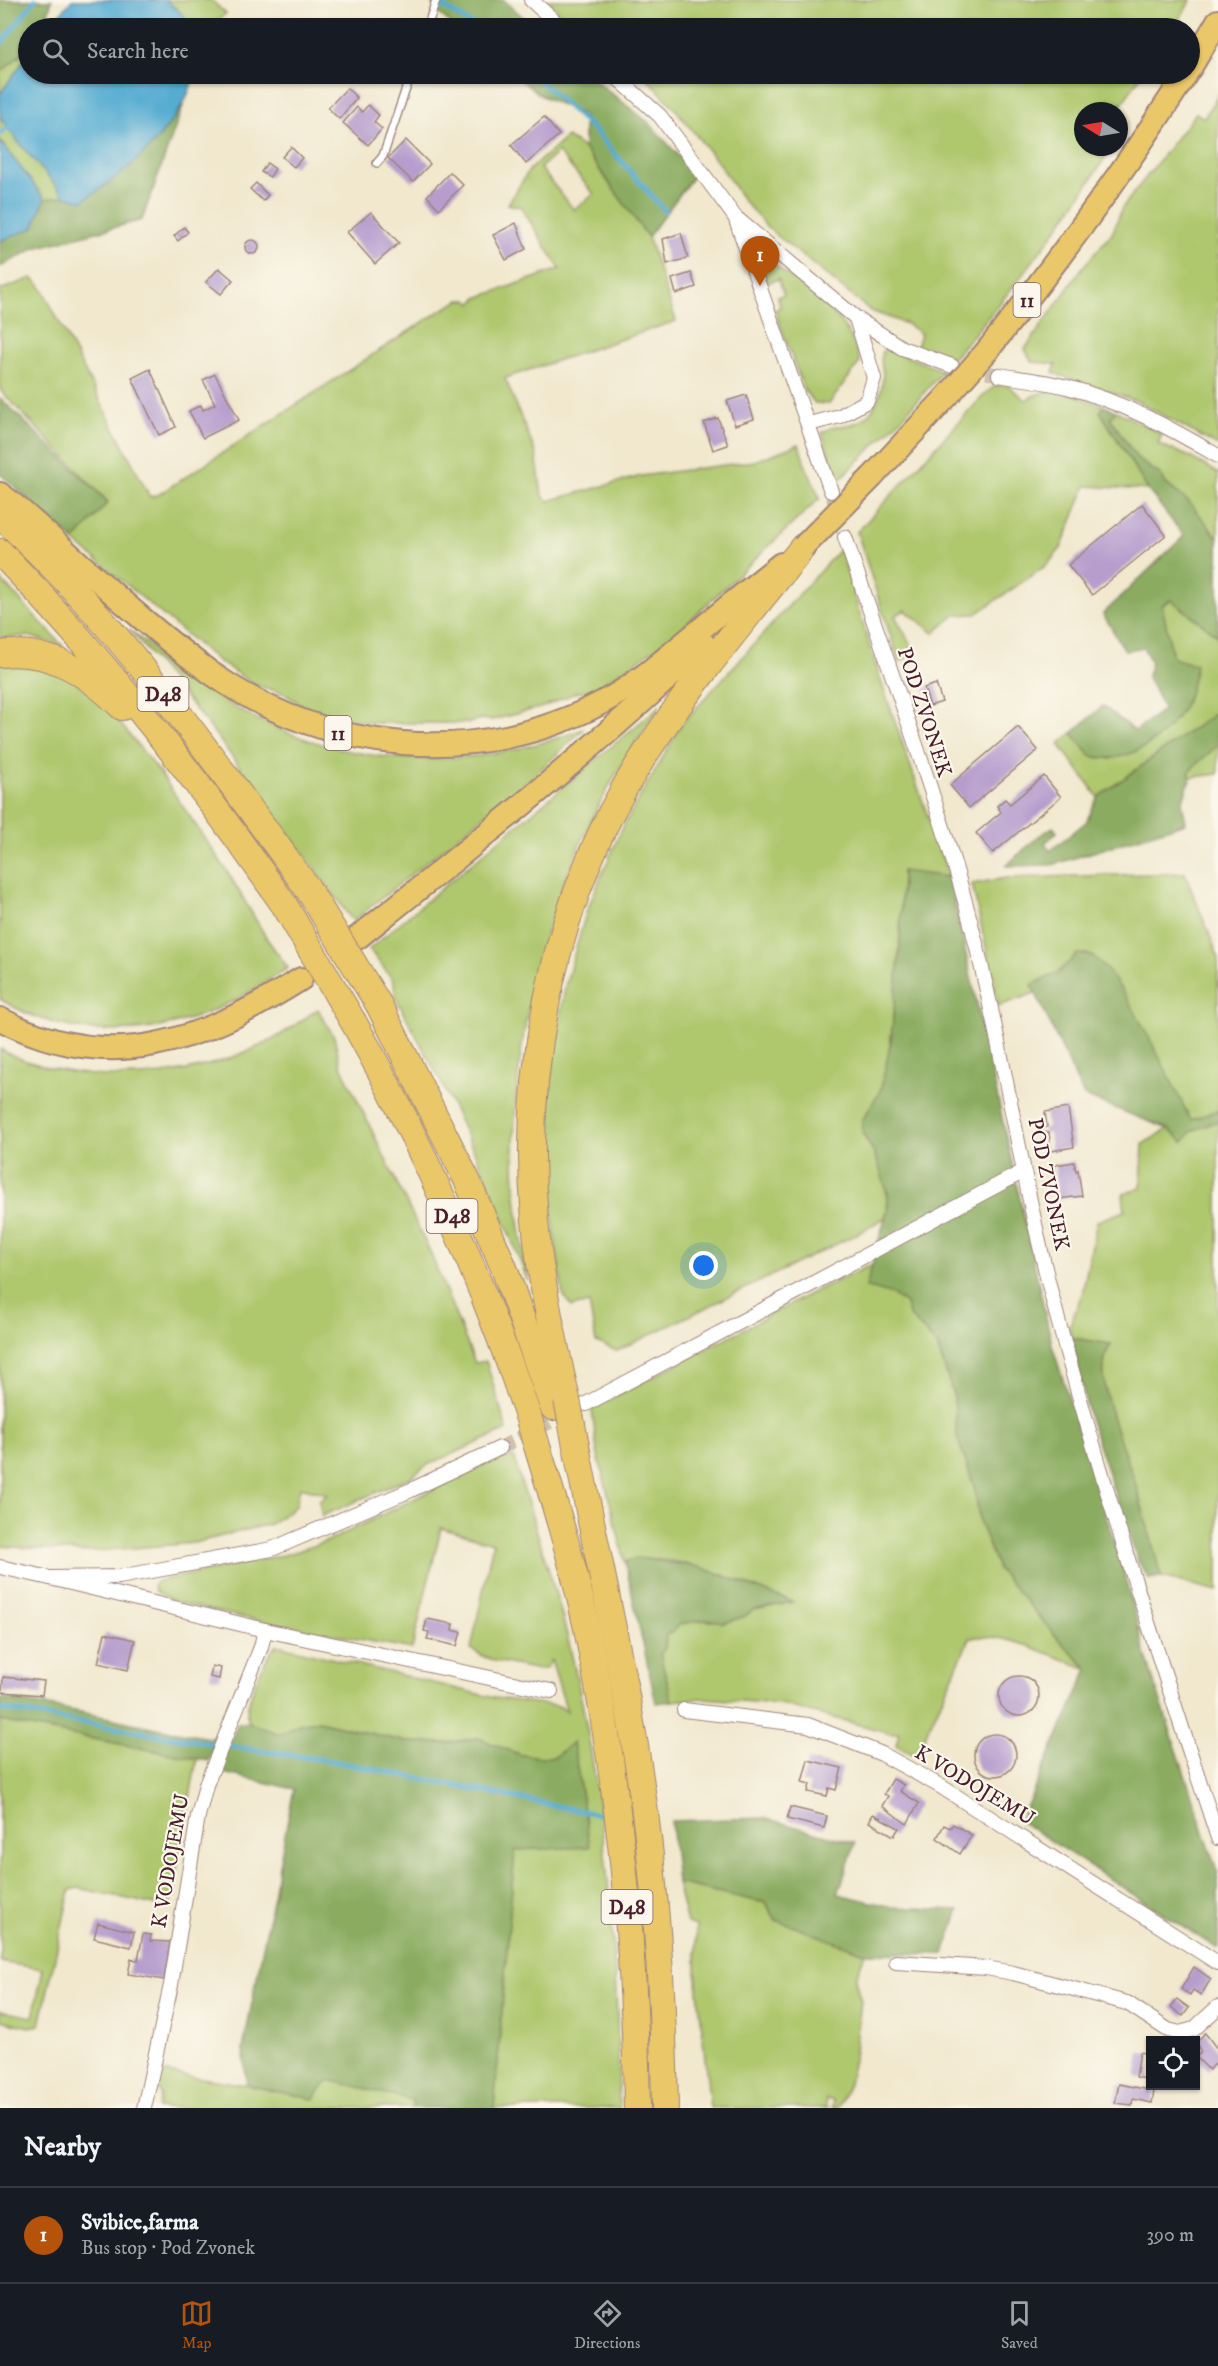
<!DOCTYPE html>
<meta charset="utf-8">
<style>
:root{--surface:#171b24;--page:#20242c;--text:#f1f3f6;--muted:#9ea1a6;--line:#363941;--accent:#b45309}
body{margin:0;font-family:"IM FELL DW Pica",serif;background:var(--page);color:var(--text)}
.controls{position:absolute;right:18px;bottom:18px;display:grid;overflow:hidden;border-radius:0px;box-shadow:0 2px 4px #0004}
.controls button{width:54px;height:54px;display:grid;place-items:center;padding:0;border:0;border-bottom:2px solid var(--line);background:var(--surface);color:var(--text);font:30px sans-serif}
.compass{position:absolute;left:1074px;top:102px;width:54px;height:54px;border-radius:50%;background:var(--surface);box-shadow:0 2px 4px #0004;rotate:281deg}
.you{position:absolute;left:704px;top:1266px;width:21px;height:21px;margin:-15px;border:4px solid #fff;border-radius:50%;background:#1a73e8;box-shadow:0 0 0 9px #1a73e833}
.badge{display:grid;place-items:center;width:39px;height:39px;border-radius:50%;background:var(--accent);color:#fff;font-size:20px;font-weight:700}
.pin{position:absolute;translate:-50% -50px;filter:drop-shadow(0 2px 3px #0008)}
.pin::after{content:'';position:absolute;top:32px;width:21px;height:18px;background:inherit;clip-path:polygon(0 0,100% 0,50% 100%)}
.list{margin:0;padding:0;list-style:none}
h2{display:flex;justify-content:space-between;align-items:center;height:78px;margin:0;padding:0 24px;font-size:26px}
h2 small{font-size:20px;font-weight:400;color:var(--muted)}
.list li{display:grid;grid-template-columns:39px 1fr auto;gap:18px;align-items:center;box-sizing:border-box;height:96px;padding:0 24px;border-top:2px solid var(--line)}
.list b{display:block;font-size:22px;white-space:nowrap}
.list p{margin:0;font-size:20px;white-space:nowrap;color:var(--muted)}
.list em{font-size:20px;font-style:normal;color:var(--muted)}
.icon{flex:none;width:33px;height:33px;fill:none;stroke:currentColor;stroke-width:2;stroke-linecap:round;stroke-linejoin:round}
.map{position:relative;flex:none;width:1218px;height:2108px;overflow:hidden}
.search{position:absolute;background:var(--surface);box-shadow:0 2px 4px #0004;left:18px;right:18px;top:18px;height:66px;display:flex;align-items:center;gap:15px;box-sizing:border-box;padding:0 21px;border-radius:33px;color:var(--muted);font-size:22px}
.sheet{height:174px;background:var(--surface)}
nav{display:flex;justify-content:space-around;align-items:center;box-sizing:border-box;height:84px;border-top:2px solid var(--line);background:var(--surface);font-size:16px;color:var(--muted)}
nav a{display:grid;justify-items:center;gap:3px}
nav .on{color:var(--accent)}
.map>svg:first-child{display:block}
</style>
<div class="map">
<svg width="1218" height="2108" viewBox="0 0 1218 2108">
<rect width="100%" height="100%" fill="#fbf7ec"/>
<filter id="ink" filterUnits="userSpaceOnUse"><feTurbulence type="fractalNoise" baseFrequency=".0167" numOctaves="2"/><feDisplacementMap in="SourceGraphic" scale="12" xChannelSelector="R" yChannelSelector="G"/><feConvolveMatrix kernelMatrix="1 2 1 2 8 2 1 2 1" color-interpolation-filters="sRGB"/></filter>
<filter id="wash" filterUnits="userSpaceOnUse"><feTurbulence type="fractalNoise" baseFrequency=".008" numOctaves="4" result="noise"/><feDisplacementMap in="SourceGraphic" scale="24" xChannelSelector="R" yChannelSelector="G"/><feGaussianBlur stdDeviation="1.35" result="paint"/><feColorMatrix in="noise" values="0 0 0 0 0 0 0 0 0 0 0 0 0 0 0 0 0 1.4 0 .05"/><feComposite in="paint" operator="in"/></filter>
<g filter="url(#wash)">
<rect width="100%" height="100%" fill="#f1e8ce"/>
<g fill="#afc86e" stroke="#7c744c" stroke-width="1.5" fill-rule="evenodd">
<polygon points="166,0 211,0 226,14 205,28 193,28 180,12"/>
<polygon points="548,0 1191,0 1174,28 575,28"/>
<polygon points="28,48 28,55 0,94 0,73"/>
<path d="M643,74h499l-25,37h-34v36h29c-47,75 -100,145 -159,211l-36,-11 4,-13 -14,-10 -36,-13 -102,-82 -26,-29 -23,-35 -47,-59z"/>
<polygon points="1218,95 1218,446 1137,401 1053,373 1056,364 1032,362 1025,349 1083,267 1113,232 1122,208 1196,113 1204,118"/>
<polygon points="0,117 15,138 65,196 45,199 0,141"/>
<path d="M567,137l17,11 64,89 28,84 -171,57 31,76 6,41 6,6 93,-25 114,-15 44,-17 5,18 16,36 -149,140 -81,55 -13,-1 -34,15 -51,13 -12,-1 -11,4h-100l-61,-14 -25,-16 -28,-8 -37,-24 -144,-120 34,-39 -108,-112v-100l32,-12 8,7 110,212 8,-2 282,-184 20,-11h8l4,4 5,-6 83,-29 -39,-62 -13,-3 22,-35zM558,152l36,42 -20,16 -34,-42z"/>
<path d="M765,260l6,2c36,29 79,52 89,100l-31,42 -14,-1 -11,-13 -29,-80 5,-3 -2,-10 6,-3 -6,-15 -11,4 -6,-19z"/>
<path d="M888,349l55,22 -40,46 -65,64 -16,-48c10,-9 25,-6 36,-11 17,-8 25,-30 25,-48 -1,-8 -3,-15 -1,-23z"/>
<path d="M1007,385l19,15c26,-18 51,-4 78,6l-4,5 48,79 -62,-4 -25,62 -14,17 -71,49 -21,1 -21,18 -29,-23 -10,6 21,38 -17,8 -42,-130 128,-138 10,-8z"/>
<polygon points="1116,411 1162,434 1158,444 1188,456 1218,473 1218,538 1189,502 1166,484 1161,475 1138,460 1110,418"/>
<path d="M840,549l38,124 71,204 -47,-5c-2,71 -4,144 -20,214 -4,16 -22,28 -20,45 1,6 8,14 11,20 9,19 18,46 13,66l-29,17 -240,117 -21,-9 -7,-39 -17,4 -9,-11 -12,-88 -3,-102 7,-61 11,-62 21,-73 34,-80 60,-105z"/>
<polygon points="0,579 63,646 28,636 0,638"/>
<polygon points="1171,600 1218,636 1218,711 1098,797 1059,744 1072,733 1091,756 1111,759 1165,731 1184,663 1173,658 1161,606"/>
<path d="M129,629c22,17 44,38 68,54 120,85 251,96 387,46l-56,52 -175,140 -143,-194z"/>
<path d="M0,664l61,6 47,38 52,65 67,98 40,68 21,29c-18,11 -36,23 -55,33 -72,38 -163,42 -233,-2z"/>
<path d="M660,706c-28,42 -56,84 -76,130 -46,99 -71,214 -70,323 0,40 8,82 14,122l-39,-98 -48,-101 -46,-86 -1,-15 -25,-32z"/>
<polygon points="1218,745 1218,774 1191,777 1189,773 1194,766"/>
<polygon points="1185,873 1218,956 1218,1110 1191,1121 1127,1001 1088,954 1077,955 1059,972 1032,985 1035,993 999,1006 972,884 1006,878"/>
<path d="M318,1009l16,28 7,29 89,186 45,111 11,-2 21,69 -80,35 -18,13 -87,38 -3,-15 9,-7 -28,-7 -4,19 -26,18 -76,19 -110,9 -84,-6v-497c17,10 32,14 51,19 72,17 146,8 213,-24 19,-9 36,-23 54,-35z"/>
<path d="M1218,1121v470l-57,-14c-8,-31 -17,-63 -26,-94 -11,-35 -47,-105 -24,-139l-39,-6 -3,-11 13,-33 15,-73 28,-10 -2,-17 18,-6 2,-44 25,-15 24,2z"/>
<path d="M873,1264l-6,23 26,8 13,9 3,11 28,30 17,52 3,39 18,53 5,34 18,46 63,73 27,27c-35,-12 -81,-38 -118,-31l-54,118 -20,-11 3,-13 -8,1 -111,-29 -76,-6 -32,3 -12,-47 5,-6 1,-13 6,-2 7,-9 27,-4 18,3 21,-7 8,-6 39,-8c-46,-17 -120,-54 -167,-40l-28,-111 -5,-42 223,-118z"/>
<path d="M503,1455l1,4 9,-4c16,53 34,107 49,161 42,159 56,328 57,492h-125l21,-259 74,-2 -16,-105 -18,15h-13l-21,-2 -43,-17 -31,5 -40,-1 -89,-21 -19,3 -19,10c-8,-2 -25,-4 -31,-11 -9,-11 17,-70 28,-78l218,53 64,8 8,5 -16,-51 -4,8 -8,2 -49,-10 -19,-11 22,-106 -52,-15 -29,121 -167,-31 -69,-16 -21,-11 -2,-6 5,-4 130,-27 43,-14z"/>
<polygon points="0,1721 197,1759 169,1908 79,1888 70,1890 41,2020 40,2025 29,2027 0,2020 0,2011 33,2017 43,1969 0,1962"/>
<polygon points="677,1883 766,1903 776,1920 865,1953 855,1980 861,2001 855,2050 849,2084 838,2108 832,2108 833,2101 826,2099 825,2107 829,2108 710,2108 696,1971 696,1926 687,1923"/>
<polygon points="154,2071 247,2085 313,2099 329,2080 413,2100 413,2108 158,2108 161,2095"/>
</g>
<g fill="#8bac61" stroke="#6a6646" stroke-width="1.5">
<polygon points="0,0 52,0 44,28 28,28 28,48 0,73"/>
<polygon points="430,0 504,0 535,28 457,28 439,14"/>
<polygon points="513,74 587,74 649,123 695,174 648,237 584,148 584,115 540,95"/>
<polygon points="184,103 142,220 35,248 0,267 0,241 33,228 45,199 65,196 82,201 150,146"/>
<polygon points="0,398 108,502 74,541 0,474"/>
<path d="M1104,406l12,5 -6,7 28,42 23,15 5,9 23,18 29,36v98l-47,-36 -9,5 11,53 23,7c-3,13 -5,29 -12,41 -18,32 -56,60 -93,50l-19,-23 31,-27 32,25 29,-22 -17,-33 4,-14 -8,-15 -18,4 -22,-37 81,-78 -36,-46 -48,-79z"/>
<polygon points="1218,711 1218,745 1194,766 1189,773 1191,777 1182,803 1186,823 1052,865 1006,866 1039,836 1053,827 1057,832 1045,843 1050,851 1086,822 1098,797"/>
<polygon points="902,871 949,877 1052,1345 1123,1570 1145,1654 1218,1874 1218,1949 1020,1821 1088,1669 1061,1642 998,1569 980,1523 975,1489 957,1436 954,1397 937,1345 909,1315 906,1304 893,1295 866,1287 888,1207 888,1194 875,1155 862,1131 862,1121 881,1089 891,1041 900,947"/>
<path d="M1077,954c7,0 13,0 18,4 30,22 76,125 96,162l27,-10v11l-26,10 -9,11 -15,-13 -84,-33 -52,-111 27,-13z"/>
<path d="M1072,1338l39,6c-23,28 15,108 24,139 9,31 18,63 26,94l-12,2 -11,-18 -49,-144z"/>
<polygon points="638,1558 700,1567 793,1602 753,1610 745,1616 724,1623 706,1620 679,1624 672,1633 666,1635 665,1648 660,1654 672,1701 656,1703 625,1562"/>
<path d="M0,1699c73,8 143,29 216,40l-7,22 -209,-40z"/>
<polygon points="318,1721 407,1742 447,1743 478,1738 521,1755 542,1757 555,1757 573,1742 590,1847 515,1850 494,2108 413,2108 413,2100 329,2080 313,2099 247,2085 243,2049 294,1789 219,1772 238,1723 249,1723 280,1734 299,1724"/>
<polygon points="764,1818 855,1843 838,1894 892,1907 959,1910 944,1954 865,1953 776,1920 766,1903 677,1883 671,1821"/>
</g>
<g fill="#55acd1" stroke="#50667e" stroke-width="1.5">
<polygon points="72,0 166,0 180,12 193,28 48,28"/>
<path d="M28,55v19h167c-4,9 -6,21 -12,30 -24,40 -62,73 -101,97l-17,-5 -50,-58 -15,-21v-23z"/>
<polygon points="0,141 45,199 33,228 0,241"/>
</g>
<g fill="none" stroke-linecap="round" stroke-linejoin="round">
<g stroke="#55acd1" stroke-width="5">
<polyline points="434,1 478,28"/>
<polyline points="0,45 35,0"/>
<polyline points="532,74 593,129 665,211"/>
<polyline points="0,134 13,124"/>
<polyline points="0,1709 215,1744"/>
<polyline points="228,1746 332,1761 612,1817"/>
</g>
</g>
<g id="blocks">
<g fill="#b69dcd">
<polygon points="347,88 357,98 339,119 328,108"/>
<polygon points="368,105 379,115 374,122 382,129 368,145 343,123 357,107 362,112"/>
<polygon points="544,117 559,135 526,164 511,145"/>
<polygon points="406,140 430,164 413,182 388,158"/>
<polygon points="291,147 302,158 294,167 282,157"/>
<polygon points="267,163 275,169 270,177 261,172"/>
<polygon points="450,172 463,185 439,209 427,196"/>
<polygon points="256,183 268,195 263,201 250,189"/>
<polygon points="371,212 399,243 375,264 347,232"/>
<polygon points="516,223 526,249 506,260 493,235"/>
<polygon points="184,227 188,232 178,241 174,236"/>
<polygon points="681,233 688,258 667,264 663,239"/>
<circle cx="252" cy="247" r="7"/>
<polygon points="219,268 233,280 221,294 206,282"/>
<polygon points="691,273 696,287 676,294 672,279"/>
<polygon points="150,369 176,427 159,435 132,378"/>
<polygon points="215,374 239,420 203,438 189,411 201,405 203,410 215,404 203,380"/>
<polygon points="746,395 754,419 735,425 727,401"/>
<polygon points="718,418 728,445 713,450 704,423"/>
<polygon points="1142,504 1166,535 1092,595 1068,565"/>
<polygon points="936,684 942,702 930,706 924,688"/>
<polygon points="1018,727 1038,750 969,808 950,785"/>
<polygon points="1044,776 1061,797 993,853 976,833 1001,812 997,806 1005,799 1010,804"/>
<polygon points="1068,1108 1074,1147 1051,1151 1049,1132 1044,1133 1043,1128 1047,1127 1045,1112"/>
<polygon points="1074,1162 1076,1171 1078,1170 1082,1196 1058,1199 1055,1165"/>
<polygon points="427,1619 453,1624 452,1630 461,1632 457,1646 427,1639 429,1632 424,1631"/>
<polygon points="105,1633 135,1640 128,1670 98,1663"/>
<polygon points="212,1666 221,1668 219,1679 210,1677"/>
<circle cx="1019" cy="1696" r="20"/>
<polygon points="3,1677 44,1681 42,1695 2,1692"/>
<circle cx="995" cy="1755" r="21"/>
<polygon points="808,1760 842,1768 836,1790 829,1788 827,1796 808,1792 810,1784 802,1782"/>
<polygon points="893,1779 904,1785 900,1791 919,1803 907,1824 882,1806 888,1796 884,1794"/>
<polygon points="790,1807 827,1816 824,1828 787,1819"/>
<polygon points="873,1814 899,1828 894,1836 869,1822"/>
<polygon points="953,1824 972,1835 960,1854 937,1838 944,1825 950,1828"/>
<polygon points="98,1923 134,1932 131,1947 94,1938"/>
<polygon points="143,1934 151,1935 150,1941 170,1942 164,1980 128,1974 131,1959 138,1960"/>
<polygon points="1194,1967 1211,1979 1201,1995 1193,1990 1190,1995 1181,1989"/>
<polygon points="1177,1999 1189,2008 1183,2016 1171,2007"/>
<polygon points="1205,2033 1218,2050 1218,2061 1209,2070 1196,2057 1201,2052 1196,2043"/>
<polygon points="1140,2052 1150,2054 1150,2080 1136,2077"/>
<polygon points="1119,2084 1154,2091 1152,2103 1133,2099 1132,2105 1115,2103"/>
</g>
</g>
</g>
<g filter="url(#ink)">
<use href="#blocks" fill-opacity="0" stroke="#9e847c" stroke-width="1.5"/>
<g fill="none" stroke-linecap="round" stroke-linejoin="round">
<g stroke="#d0c0ad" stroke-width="14" stroke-dasharray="14 7" stroke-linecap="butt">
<polyline points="966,368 999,375"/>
<polyline points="831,491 845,537"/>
<polyline points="500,1448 571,1411"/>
</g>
<defs>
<g id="service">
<polyline points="427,28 436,0"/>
<polyline points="377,163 383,156 411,74"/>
</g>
<g id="minor">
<polyline points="531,0 562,28"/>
<polyline points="613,74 660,116 735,217 831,491"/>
<polyline points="735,217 856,318 874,378 867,401 840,416 809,424"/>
<polyline points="856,318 902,348 952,366"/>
<path d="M999,375c22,4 46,6 68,12 53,14 104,41 151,69"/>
<path d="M845,537c38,114 80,227 114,343 43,148 61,302 102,451 46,170 102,339 157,507"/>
<polyline points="586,1404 1024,1171"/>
<polyline points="0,1567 50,1578 119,1577 272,1549 411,1490 500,1448"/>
<polyline points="50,1578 265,1630 261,1647 206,1785 198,1816 171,1985 144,2108"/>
<polyline points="265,1630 551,1691"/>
<polyline points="684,1710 808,1725 882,1754 940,1786 1218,1963"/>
<polyline points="896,1962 986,1968 1013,1973 1127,2003 1168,2030 1180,2033 1194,2029 1218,2007"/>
</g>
<g id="primary">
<polyline points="1190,68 1218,21"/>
<path d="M987,351c71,-90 138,-181 199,-277"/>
<polyline points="872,477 951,392"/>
</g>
<g id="trunk">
<path d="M0,494c21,15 40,34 59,51 49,44 98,89 152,128 114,81 267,96 392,29 34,-18 63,-44 92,-68 28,-24 57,-47 86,-70"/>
<path d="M357,938c119,-95 238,-189 347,-294"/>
<path d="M0,1019c111,58 202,22 301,-40"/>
</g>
<g id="motorway">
<path d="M0,515c119,110 214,243 308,374"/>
<path d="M0,552c108,111 197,227 285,354"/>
<path d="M0,654c51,-6 87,19 122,53"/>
<polyline points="379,1005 467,1180 504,1268 553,1407"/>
<path d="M354,1023c72,128 128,257 175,396"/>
<path d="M567,1400c-13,-59 -27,-119 -32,-180 -14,-157 21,-327 107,-461 48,-75 106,-143 161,-212"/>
<path d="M572,1425c20,107 45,213 63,321 20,119 28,241 30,362"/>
<path d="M536,1443c21,68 42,136 55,206 30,151 44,305 46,459"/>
</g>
</defs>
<use href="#service" stroke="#9e847c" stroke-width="10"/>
<use href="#minor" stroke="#9e847c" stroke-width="16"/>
<use href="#primary" stroke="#9e847c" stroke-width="26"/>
<use href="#trunk" stroke="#9e847c" stroke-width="26"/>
<use href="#motorway" stroke="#9e847c" stroke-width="28"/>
<use href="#service" stroke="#fff" stroke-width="7"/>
<use href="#minor" stroke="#fff" stroke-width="14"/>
<use href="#primary" stroke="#eac769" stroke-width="22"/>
<use href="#trunk" stroke="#eac769" stroke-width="22"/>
<use href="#motorway" stroke="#eac769" stroke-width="26"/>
<defs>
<g id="primary-bridge">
<polyline points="951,392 987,351"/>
<polyline points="803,547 872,477"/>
</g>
<g id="motorway-bridge">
<polyline points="308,889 379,1005"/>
<polyline points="285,906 354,1023"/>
<polyline points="567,1400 572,1425"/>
<polyline points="529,1419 536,1443"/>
</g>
</defs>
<use href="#primary-bridge" stroke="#9e847c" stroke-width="26" stroke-linecap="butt"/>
<use href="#motorway-bridge" stroke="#9e847c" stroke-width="28" stroke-linecap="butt"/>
<use href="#primary-bridge" stroke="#eac769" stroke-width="22"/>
<use href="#motorway-bridge" stroke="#eac769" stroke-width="26"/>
</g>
</g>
<g text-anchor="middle" stroke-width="4.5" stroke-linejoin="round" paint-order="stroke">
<g fill="#fbf7ec" stroke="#7f6065" stroke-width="1.5">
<rect x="1013.5" y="283" width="27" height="34" rx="4.5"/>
<rect x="137.5" y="677" width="51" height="34" rx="4.5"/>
<rect x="324.5" y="716" width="27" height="34" rx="4.5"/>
<rect x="426.5" y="1199" width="51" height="34" rx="4.5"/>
<rect x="601.5" y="1890" width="51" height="34" rx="4.5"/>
</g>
<g font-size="20" font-weight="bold" fill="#4a1f2b">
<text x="1027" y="307">11</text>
<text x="163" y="701">D48</text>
<text x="338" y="740">11</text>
<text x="452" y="1223">D48</text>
<text x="627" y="1914">D48</text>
</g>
<g font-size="21" fill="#4a1f2b" stroke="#fbf7ec">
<text transform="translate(925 712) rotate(72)" y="7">POD ZVONEK</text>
<text transform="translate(1049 1184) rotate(78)" y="7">POD ZVONEK</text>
<text transform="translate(975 1785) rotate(31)" y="7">K VODOJEMU</text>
<text transform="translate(170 1861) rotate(-80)" y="7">K VODOJEMU</text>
</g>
</g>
</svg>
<div class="controls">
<button><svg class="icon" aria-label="locate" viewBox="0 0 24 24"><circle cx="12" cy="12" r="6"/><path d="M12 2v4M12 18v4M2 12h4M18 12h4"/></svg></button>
</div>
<svg class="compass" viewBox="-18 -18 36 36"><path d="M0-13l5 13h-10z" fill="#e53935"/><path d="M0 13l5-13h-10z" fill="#9ea1a6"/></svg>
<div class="you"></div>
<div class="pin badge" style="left:760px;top:286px">1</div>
<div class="search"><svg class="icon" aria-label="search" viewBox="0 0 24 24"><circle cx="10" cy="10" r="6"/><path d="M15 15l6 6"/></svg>Search here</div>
</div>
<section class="sheet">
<h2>Nearby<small></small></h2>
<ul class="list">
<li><span class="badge">1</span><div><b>Svibice,farma</b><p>Bus stop · Pod Zvonek</p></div><em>390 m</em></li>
</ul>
</section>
<nav>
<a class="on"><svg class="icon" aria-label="map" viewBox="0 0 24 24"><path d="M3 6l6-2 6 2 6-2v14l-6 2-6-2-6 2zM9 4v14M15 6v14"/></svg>Map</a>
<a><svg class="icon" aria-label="directions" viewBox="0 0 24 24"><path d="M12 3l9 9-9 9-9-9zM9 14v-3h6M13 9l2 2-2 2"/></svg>Directions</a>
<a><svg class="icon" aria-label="saved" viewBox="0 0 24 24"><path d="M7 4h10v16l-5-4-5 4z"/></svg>Saved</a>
</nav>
